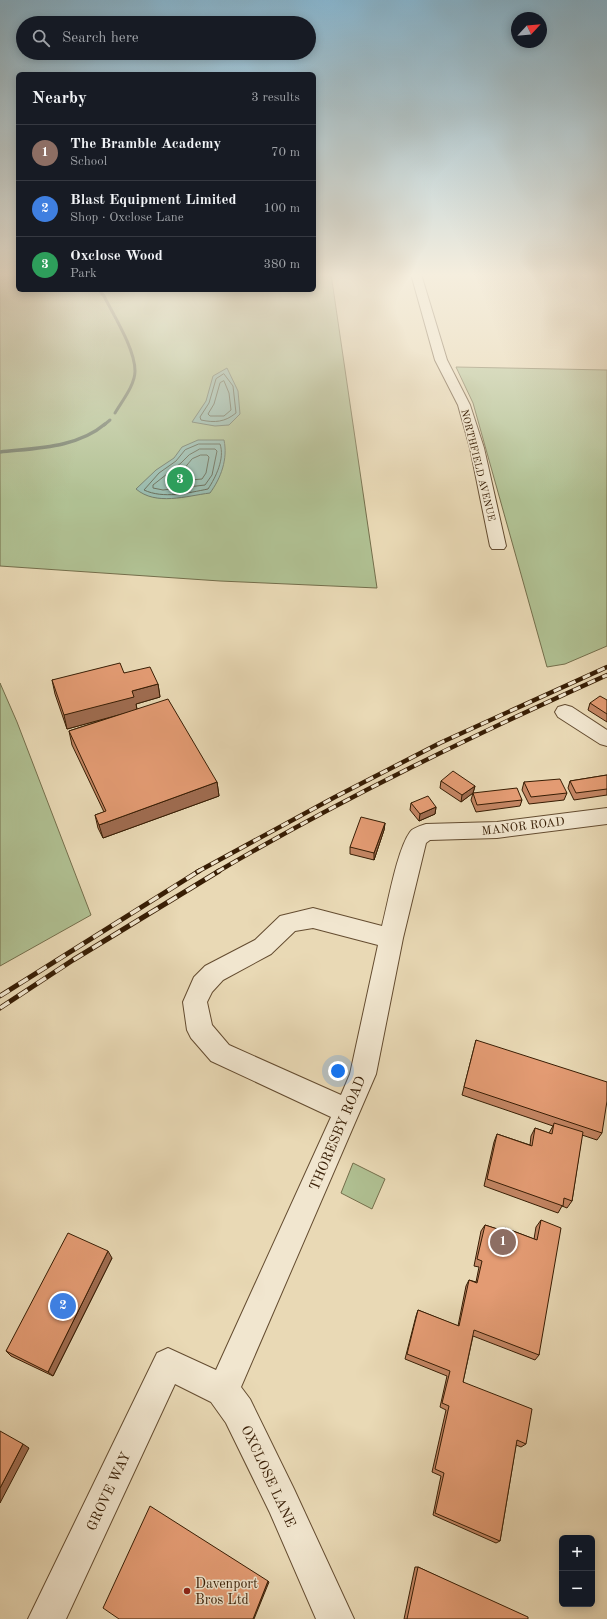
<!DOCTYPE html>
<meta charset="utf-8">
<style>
:root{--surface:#171b24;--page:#242831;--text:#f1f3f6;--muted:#9ea1a6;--line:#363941;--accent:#8c9099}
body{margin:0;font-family:"Old Standard TT",serif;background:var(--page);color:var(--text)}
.controls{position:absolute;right:12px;bottom:12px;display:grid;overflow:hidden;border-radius:6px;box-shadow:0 2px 10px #0003}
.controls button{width:36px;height:36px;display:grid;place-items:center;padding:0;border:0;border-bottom:1px solid var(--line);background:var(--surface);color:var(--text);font:20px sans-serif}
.compass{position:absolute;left:511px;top:12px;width:36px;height:36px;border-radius:50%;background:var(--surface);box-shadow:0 2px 10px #0003;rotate:64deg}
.you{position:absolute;left:338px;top:1071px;width:14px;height:14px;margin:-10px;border:3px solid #fff;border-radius:50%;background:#1a73e8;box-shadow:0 0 0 6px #1a73e833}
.badge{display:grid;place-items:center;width:26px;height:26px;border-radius:50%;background:var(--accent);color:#fff;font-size:13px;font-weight:700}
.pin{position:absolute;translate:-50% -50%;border:2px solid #fff;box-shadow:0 1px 4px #0006}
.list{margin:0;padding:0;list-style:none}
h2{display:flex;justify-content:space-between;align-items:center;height:52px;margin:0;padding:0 16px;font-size:17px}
h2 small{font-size:13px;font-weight:400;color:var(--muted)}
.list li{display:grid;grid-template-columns:26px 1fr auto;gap:12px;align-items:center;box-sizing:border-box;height:56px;padding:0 16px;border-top:1px solid var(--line)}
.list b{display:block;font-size:15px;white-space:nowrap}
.list p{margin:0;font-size:13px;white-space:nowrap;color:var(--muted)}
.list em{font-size:13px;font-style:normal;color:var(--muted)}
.icon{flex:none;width:22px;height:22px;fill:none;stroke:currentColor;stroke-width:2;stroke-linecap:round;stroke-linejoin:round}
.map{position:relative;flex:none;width:607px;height:1619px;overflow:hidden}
.search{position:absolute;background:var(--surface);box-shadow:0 2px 10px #0003;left:16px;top:16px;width:300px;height:44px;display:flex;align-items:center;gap:10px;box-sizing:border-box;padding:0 14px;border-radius:22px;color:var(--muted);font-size:15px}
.panel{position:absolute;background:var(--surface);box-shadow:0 2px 10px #0003;left:16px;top:72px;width:300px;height:220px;border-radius:6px}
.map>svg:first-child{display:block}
</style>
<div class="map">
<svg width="607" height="1619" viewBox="0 0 607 1619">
<rect width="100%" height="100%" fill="#e9d9b5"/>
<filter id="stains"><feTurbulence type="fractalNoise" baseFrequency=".005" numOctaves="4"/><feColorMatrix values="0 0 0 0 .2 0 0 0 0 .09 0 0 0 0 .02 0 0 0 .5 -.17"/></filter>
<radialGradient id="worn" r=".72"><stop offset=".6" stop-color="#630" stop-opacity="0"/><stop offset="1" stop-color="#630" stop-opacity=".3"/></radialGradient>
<g fill="#b0c092" stroke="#746e4b">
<polygon points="0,274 18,274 18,290 314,290 314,274 331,274 377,588 220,581 0,566"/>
<polygon points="456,367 607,370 607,646 565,664 547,667 473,403"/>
<polygon points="0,683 17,722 91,915 0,966"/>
<polygon points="353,1163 385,1179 372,1209 341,1193"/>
</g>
<g fill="#97baad" stroke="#717b69">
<polygon points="227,368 238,391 240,414 229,425 215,426 192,422 206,401 213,376"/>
<path d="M198,440h26c4,19 -3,38 -14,53 -24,3 -54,13 -74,-4l20,-19 18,-12 8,-11z"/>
</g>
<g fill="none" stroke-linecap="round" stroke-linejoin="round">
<g stroke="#676c58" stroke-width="1">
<path d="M224,374l9,12 3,27c-11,9 -21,10 -35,7l-1,-3 9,-14 7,-24z"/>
<polygon points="224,381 229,393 231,410 224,416 210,416 208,414 214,404 220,383"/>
<path d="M199,444h21c5,14 -4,33 -12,45 -20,4 -45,10 -64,1l15,-17 17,-12 9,-11z"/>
<polygon points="200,449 215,449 217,451 212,475 205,485 163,490 153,488 153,485 181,463 189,455"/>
<polygon points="201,455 207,455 209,457 206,473 202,479 169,482 169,479 183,470 192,459"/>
</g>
<g stroke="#717b69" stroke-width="3">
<path d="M99,290l5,6c10,20 31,53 31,75 0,14 -13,30 -20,42"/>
<polyline points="104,425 110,420"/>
</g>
<path stroke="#717b69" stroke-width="3.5" d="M0,452c35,-4 77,-4 105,-28"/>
<defs>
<g id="minor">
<polygon points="411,274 421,274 447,360 470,405 484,448 506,546 504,549 492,549 490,546 470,448 458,405 435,360"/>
<polygon points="565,705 572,707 607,730 607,746 600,744 558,717 555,712 558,707"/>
<path d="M607,808v16l-110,14 -67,2 -4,3 -23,95 -27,136 -135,313 9,12 44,90 60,130h-38l-46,-106 -44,-90 -15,-21 -36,-18 -109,235h-38l129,-266 11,-5 48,22 115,-253 -120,-56 -20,-23 -4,-8 -4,-28 11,-25 11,-11 50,-26 25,-24 33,-8 69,18c6,-23 15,-76 28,-94 3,-4 10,-6 16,-8l71,-2zM313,928l65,17 -28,129 -9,21 -112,-50 -17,-20 -5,-23 5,-10 11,-12 48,-26 24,-23z"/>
</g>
</defs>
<use href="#minor" stroke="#644c30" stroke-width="2"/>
<use href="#minor" fill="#f1e6cf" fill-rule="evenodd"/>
<defs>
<g id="rail-far1">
<polyline points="197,872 335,797 440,743 607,667"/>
<path d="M217,872c126,-74 257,-137 390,-197"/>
</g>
<g id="rail">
<polyline points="0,996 199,871"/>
<polyline points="0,1008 73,960 219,871"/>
</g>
</defs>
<use href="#rail-far1" stroke="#371d04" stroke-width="4.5"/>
<use href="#rail" stroke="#371d04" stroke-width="5"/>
<use href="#rail-far1" stroke="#f1e6cf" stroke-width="3" stroke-dasharray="8" stroke-linecap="butt"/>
<use href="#rail" stroke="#f1e6cf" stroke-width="3.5" stroke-dasharray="11" stroke-linecap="butt"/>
</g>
<g fill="#c38563" stroke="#371d04">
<polygon points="124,673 158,684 160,697 136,704 137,709 217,782 219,796 103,838 98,828 95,815 104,812 72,745 69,731 121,714 67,729 55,694 52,680"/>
<polygon points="607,700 607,722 588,710 590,703"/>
<polygon points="607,775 607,795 574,800 568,788 570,781"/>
<polygon points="441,781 475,786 473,793 461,802 440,788"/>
<polygon points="524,782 567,793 564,800 529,804 522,790"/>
<polygon points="473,793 522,800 520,806 476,812 471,800"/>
<polygon points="411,803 436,807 435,814 419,821 410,810"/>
<polygon points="385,823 384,830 374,860 350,854 350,847"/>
<polygon points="476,1040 602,1133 597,1140 582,1135 572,1201 567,1208 562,1206 558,1213 484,1186 494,1142 497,1134 530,1145 531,1136 535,1128 549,1133 553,1126 462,1095"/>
<polygon points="541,1220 539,1355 535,1360 473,1336 463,1382 526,1444 521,1447 516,1445 500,1541 496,1543 433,1515 441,1476 432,1472 446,1410 440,1407 447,1376 405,1359 416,1316 418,1310 458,1326 466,1286 469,1280 476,1282 479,1267 474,1266 481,1231 485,1225 503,1231 505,1228 534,1239 536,1227"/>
<polygon points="112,1258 53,1376 11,1356 6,1351"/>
<polygon points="415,1567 418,1567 528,1619 404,1619"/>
</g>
<g fill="#9f6c50" stroke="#371d04">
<polygon points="158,684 160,697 136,704 137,710 67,729 64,715 132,691"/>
<polygon points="217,782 219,796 103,838 99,825"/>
<polygon points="475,786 473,793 461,802 462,795"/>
<polygon points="436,807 435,814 419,821 420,814"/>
<polygon points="385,823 384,830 374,860 374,853"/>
<polygon points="108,1251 112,1258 53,1376 48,1372"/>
<polygon points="23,1444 29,1448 0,1503 0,1488"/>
<polygon points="268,1581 269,1582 254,1619 253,1619"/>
</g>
<g fill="#e39b73" stroke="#371d04">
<polygon points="120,663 124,673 150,667 158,684 132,691 134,697 64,715 52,680"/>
<polygon points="600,696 607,700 607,714 590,703"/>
<polygon points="168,699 217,782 99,825 95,815 106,811 69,731"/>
<polygon points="453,771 475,786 462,795 441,781"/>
<polygon points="607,775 607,789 576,793 570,781"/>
<polygon points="560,779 567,793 531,797 524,782"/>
<polygon points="517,788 522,800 477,805 473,793"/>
<polygon points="428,796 436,807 420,814 411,803"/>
<polygon points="361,817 385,823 374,853 350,847"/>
<polygon points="476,1040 607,1082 607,1101 602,1133 464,1087"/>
<polygon points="554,1123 583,1132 572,1201 564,1198 563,1206 487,1179 497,1134 532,1146 535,1128 552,1134"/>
<polygon points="541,1220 561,1228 539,1355 474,1330 463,1382 532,1409 526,1444 517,1440 500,1541 435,1513 444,1473 435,1469 449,1406 442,1403 450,1371 407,1354 418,1310 459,1326 469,1280 477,1283 482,1261 477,1259 485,1225 504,1231 505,1228 537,1240"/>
<polygon points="68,1233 108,1251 48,1372 6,1351"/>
<polygon points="0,1431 23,1444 0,1488"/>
<polygon points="150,1506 268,1581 253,1619 119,1619 103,1608"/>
<polygon points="418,1567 528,1617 528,1619 407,1619"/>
</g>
<linearGradient id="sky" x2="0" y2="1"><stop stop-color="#87b6d0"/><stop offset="0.55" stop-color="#f5eede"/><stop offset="1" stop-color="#f5eede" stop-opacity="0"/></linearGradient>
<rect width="607" height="500" fill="url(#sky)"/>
<circle fill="#8f2418" stroke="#f1e6cf" stroke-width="1.5" cx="187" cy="1591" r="4"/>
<g text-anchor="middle" stroke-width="3" stroke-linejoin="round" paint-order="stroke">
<g font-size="10" fill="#371d04" stroke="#f1e6cf">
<text transform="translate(479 465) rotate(76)" y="4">NORTHFIELD AVENUE</text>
</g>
<g font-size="12" fill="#371d04" stroke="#f1e6cf">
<text transform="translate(523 826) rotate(-7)" y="4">MANOR ROAD</text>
</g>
<g font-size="14" fill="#371d04" stroke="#f1e6cf">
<text transform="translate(337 1133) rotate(-67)" y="5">THORESBY ROAD</text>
<text transform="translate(269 1476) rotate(65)" y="5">OXCLOSE LANE</text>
<text transform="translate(108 1491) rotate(-65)" y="5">GROVE WAY</text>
</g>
<g font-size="14" fill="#371d04" stroke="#f1e6cf" text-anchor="start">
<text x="195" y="1588">Davenport<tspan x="195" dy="16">Bros Ltd</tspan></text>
</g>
</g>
<rect width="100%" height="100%" filter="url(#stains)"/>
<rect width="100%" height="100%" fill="url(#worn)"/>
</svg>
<div class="controls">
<button>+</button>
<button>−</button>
</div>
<svg class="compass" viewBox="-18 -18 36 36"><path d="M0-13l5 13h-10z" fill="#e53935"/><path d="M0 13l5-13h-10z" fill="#9ea1a6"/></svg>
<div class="you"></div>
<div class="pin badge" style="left:503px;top:1242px;background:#8d6e63">1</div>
<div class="pin badge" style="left:63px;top:1306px;background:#3f7fe0">2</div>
<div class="pin badge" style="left:180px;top:480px;background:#2e9e5b">3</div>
<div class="search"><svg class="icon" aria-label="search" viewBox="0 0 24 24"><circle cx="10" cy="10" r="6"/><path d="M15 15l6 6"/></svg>Search here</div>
<section class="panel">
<h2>Nearby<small>3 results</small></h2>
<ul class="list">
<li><span class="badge" style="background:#8d6e63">1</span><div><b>The Bramble Academy</b><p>School</p></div><em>70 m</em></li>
<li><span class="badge" style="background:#3f7fe0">2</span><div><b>Blast Equipment Limited</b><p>Shop · Oxclose Lane</p></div><em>100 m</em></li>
<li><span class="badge" style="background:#2e9e5b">3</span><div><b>Oxclose Wood</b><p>Park</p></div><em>380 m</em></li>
</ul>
</section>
</div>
